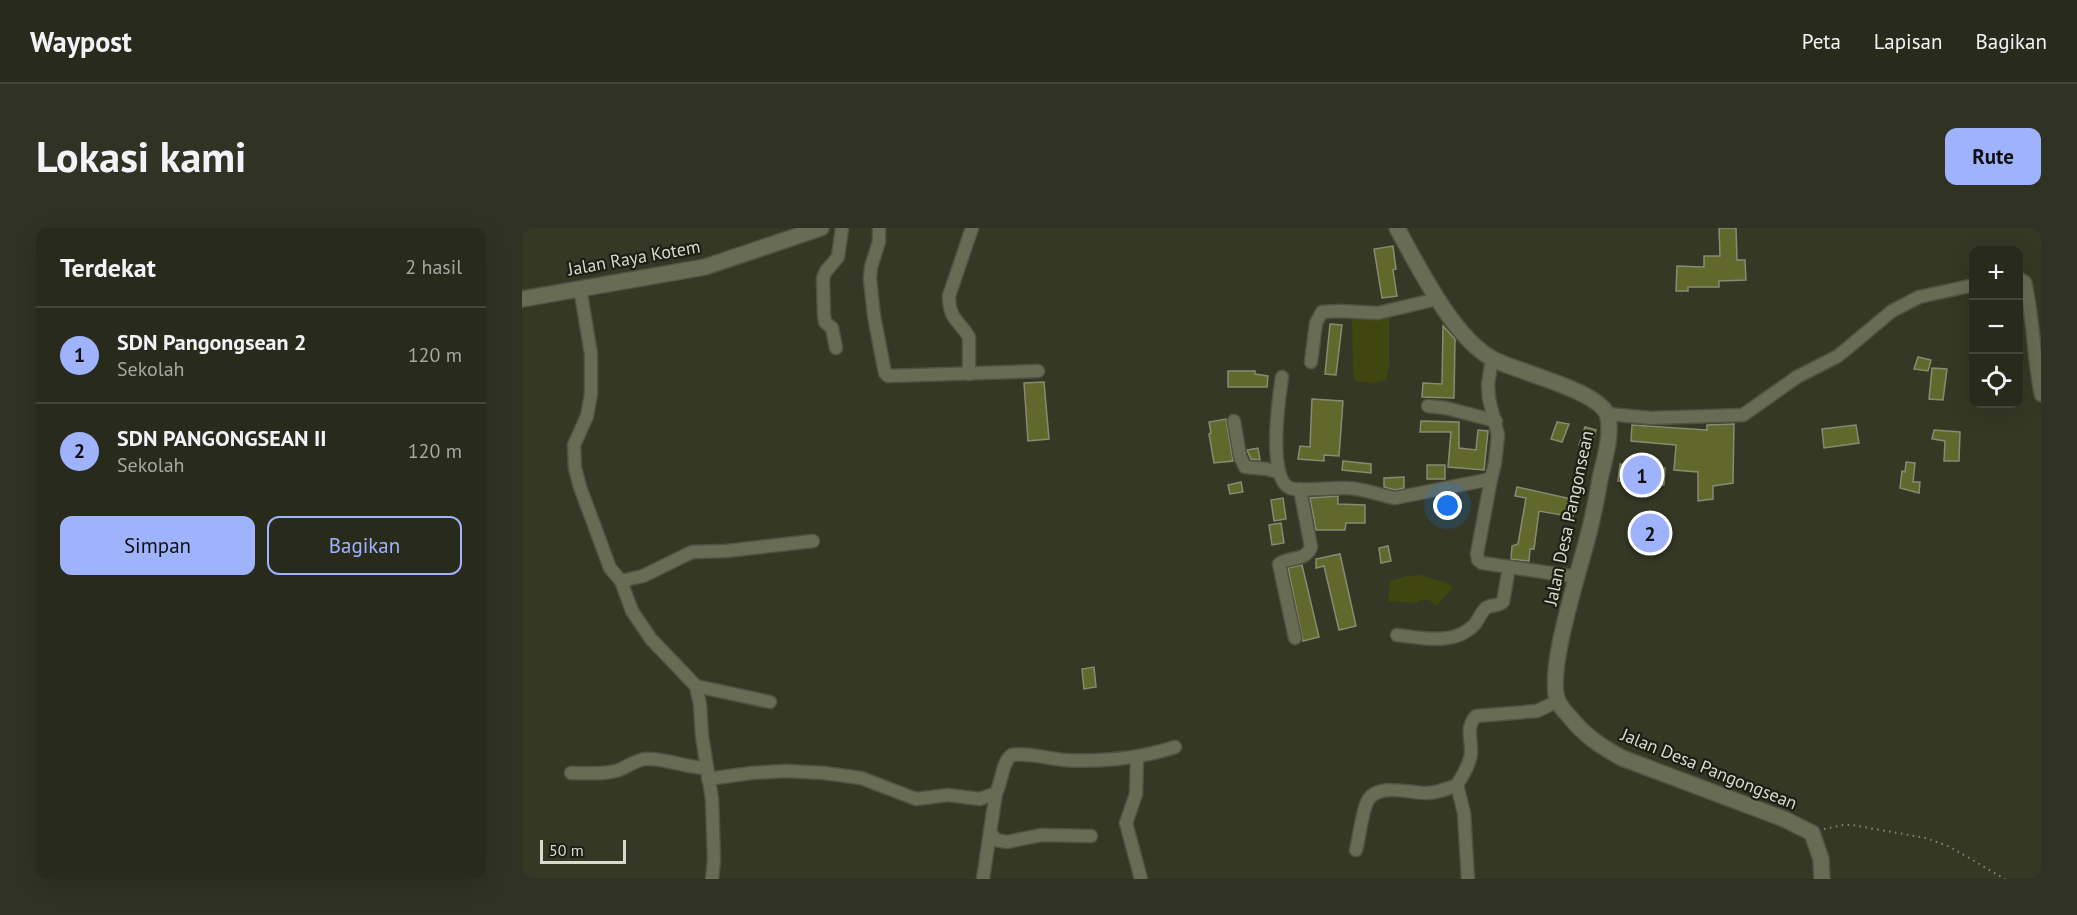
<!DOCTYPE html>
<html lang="id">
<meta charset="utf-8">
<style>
:root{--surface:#282a1b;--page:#303224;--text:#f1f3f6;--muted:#a5a7a3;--line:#44463a;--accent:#9fb3fd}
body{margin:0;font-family:"PT Sans",sans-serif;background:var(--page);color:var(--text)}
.controls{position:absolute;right:18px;top:18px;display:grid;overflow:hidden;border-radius:12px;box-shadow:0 6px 24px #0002}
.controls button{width:54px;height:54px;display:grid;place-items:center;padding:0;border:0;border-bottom:2px solid var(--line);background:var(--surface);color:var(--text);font:30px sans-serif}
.scale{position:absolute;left:18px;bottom:15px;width:86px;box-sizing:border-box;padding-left:6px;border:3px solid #d8dace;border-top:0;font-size:16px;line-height:21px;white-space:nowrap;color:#d8dace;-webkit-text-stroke:4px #1d1f15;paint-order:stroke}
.you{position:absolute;left:926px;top:278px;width:21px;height:21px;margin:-15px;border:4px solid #fff;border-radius:50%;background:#1a73e8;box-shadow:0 0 0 9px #1a73e833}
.badge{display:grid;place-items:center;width:39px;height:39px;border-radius:50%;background:var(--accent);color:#111;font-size:20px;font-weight:700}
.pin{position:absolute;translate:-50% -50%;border:3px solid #fff;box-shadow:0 2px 6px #0006}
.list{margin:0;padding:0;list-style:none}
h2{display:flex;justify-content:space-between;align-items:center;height:78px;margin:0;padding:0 24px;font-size:26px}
h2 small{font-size:20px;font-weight:400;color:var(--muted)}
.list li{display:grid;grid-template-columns:39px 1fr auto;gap:18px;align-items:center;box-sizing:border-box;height:96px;padding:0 24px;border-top:2px solid var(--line)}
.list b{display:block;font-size:22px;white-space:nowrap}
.list p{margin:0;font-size:20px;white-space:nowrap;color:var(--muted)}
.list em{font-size:20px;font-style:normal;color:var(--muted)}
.actions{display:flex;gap:12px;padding:18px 24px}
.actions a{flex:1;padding:14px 0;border:2px solid var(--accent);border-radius:12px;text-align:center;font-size:21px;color:var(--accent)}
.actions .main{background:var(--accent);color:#111}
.icon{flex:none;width:33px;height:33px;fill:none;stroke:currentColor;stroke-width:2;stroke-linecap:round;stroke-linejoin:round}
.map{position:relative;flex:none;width:1519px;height:651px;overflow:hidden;border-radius:12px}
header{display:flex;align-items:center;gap:36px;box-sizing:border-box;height:84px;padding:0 30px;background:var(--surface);border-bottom:2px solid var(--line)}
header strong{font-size:28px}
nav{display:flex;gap:33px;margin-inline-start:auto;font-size:21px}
.intro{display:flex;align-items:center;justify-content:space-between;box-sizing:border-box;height:144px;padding:0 36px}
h1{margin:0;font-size:42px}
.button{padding:15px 27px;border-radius:12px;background:var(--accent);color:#111;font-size:21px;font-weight:700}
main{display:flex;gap:36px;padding:0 36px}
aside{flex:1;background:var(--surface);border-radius:12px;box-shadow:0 6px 24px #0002}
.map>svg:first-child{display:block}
</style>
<header>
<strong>Waypost</strong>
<nav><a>Peta</a><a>Lapisan</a><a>Bagikan</a></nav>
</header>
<div class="intro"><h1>Lokasi kami</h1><a class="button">Rute</a></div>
<main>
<aside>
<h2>Terdekat<small>2 hasil</small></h2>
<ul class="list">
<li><span class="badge">1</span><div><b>SDN Pangongsean 2</b><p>Sekolah</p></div><em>120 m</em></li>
<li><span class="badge">2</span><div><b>SDN PANGONGSEAN II</b><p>Sekolah</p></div><em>120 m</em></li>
</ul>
<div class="actions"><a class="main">Simpan</a><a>Bagikan</a></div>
</aside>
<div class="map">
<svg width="1519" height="651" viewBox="0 0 1519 651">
<rect width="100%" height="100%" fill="#353824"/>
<g fill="#40460f">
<polygon points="830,88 867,88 867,138 864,152 852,155 833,153 831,146"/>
<path d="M898,347c10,5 24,4 33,12l-16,19 -8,-6h-9l-4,3 -28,-2 2,-20 17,-5z"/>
</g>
<g fill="#60682b" stroke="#878b74" stroke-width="1.5">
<polygon points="1197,0 1214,0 1215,32 1223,32 1224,52 1197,53 1197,59 1166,59 1166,63 1154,63 1155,38 1182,39 1182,28 1198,28"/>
<polygon points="871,18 874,41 871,42 875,68 860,70 852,21"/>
<polygon points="808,96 820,97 814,147 803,146"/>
<polygon points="921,98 933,111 932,170 900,169 901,155 920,156"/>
<polygon points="1396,129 1409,132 1406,143 1392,141"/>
<polygon points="1410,140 1425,141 1421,172 1407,171"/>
<polygon points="706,143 733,143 733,146 746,148 745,159 706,159"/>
<polygon points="522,154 527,211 506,213 502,155"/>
<polygon points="790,171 821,173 817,228 802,227 802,233 776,231 778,218 788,219"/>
<polygon points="704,191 711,233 692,235 687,206 689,205 687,194"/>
<polygon points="899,193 937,194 937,220 954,222 956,202 966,203 962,242 926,239 929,204 898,204"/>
<polygon points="1035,194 1047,196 1040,214 1029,211"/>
<polygon points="1212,196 1211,255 1191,258 1191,271 1176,273 1176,244 1152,242 1154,217 1109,213 1110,197 1185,202 1185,197"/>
<polygon points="1334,197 1337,215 1302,220 1300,201"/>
<polygon points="1063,199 1074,202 1068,219 1057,217"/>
<polygon points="1412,202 1438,204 1437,233 1422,233 1423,213 1410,211"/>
<polygon points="736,220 738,232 729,231 725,222"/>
<polygon points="821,233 849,236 849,245 820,242"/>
<polygon points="1384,234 1393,235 1391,254 1398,254 1397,265 1378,260 1380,243 1383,244"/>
<polygon points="1098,236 1143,240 1142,257 1096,253"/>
<rect x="905" y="237" width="18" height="14"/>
<polygon points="882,249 882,260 873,262 862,259 862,250"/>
<polygon points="719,254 721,264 708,266 706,257"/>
<polygon points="995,259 1054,272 1051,289 1017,283 1012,321 1008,321 1007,333 989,331 990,318 996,316 1004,270 993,268"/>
<polygon points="816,268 816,276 843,277 843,295 824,295 823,302 794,302 788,270"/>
<polygon points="761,270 764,291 752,293 749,272"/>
<polygon points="759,295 762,315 750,317 747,297"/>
<polygon points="866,318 869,333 859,335 857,320"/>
<polygon points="818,326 834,398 817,402 802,338 794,340 794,331"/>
<polygon points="780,337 797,409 781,413 766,340"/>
<polygon points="572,439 574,459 562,461 560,441"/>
</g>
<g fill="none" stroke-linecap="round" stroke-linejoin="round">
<defs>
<g id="street">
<polyline points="357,0 357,14 349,39 348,51 352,88 363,145 366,148 516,143"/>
<path d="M1496,50l7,4c9,37 8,76 16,113"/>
<polyline points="58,60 69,126 69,166 65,188 52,217 53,240 58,259 88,340 99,353 110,383 129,411 174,458 178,476 180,508 190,571 192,632 190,651"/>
<polyline points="314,120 310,100 303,94 302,87 301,50 304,43 316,29 320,0"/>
<polyline points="789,134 794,95 800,84 817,83 856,85 915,71"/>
<path d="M447,146v-37c-10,-17 -20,-17 -20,-41l23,-68"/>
<path d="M760,149c-3,20 -15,102 8,111 11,4 42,-1 56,0 17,0 32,7 49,10l96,-19 4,-16 3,-28 -9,-36 -1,-15 4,-25"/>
<polyline points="906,178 924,180 974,193"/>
<polyline points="1086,186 1129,190 1221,187 1275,149 1316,128 1370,83 1397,69 1452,57"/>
<polyline points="712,193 718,228 723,239 745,241 756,244"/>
<polyline points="969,251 955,326 956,332 960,335 1056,349"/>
<polyline points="99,353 121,348 170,324 204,323 291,313"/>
<path d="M875,407c26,3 58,11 78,-11 4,-5 6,-12 11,-16 5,-4 12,-1 17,-6l6,-35"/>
<path d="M773,410l-16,-74c10,-8 27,-2 32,-17l-11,-58"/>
<polyline points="174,458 248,474"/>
<polyline points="615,530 614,566 604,595 619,651"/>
<path d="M49,545c16,0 33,2 48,-3 10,-4 16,-10 27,-11 20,-1 40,9 61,9"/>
<path d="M186,551l43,-6 35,-2 38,2 37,5 55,21 32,-4 32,4 16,-6c6,-11 6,-32 16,-38 17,-3 35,4 52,5 38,2 74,-1 111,-13"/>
<polyline points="935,557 942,585 946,651"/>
<polyline points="474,565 468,604 474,612 485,614 519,607 569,608"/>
<path d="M834,622c4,-15 5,-36 12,-50 11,-17 41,-7 58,-7 11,0 21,-4 31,-8 6,-10 13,-21 14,-32 1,-14 -6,-25 5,-37l61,-5 21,-10"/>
<polyline points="461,651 468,604"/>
</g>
<g id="secondary">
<path d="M875,0c21,38 57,111 96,131 23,13 110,32 115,58 4,20 -4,43 -8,62 -3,17 -6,33 -10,49 -8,35 -45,144 -32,173 2,5 7,11 11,15 15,19 31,30 53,42l162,61 28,14 9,26 1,20"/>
<polyline points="0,71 183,39 299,0"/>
</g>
</defs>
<use href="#street" stroke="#515342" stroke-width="15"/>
<use href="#secondary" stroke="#515342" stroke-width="18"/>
<polyline stroke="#858877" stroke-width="2" stroke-dasharray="1.5 4.5" stroke-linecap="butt" points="1302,601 1321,597 1330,597 1404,610 1428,619 1483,651"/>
<use href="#street" stroke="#686c55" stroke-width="12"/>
<use href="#secondary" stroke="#686c55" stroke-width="15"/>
</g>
<g text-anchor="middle" stroke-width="4.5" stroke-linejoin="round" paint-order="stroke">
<g font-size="18" fill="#d8dace" stroke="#1d1f15">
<text transform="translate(112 30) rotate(-10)" y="6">Jalan Raya Kotem</text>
<text transform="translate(1047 290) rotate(-78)" y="6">Jalan Desa Pangonsean</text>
<text transform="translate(1187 541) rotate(22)" y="6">Jalan Desa Pangongsean</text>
</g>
</g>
</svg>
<div class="controls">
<button>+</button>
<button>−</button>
<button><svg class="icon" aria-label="locate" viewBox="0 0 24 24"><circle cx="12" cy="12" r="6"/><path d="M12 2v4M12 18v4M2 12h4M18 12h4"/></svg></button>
</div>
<div class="scale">50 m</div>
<div class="you"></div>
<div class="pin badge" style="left:1120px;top:247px">1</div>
<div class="pin badge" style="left:1128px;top:305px">2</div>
</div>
</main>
